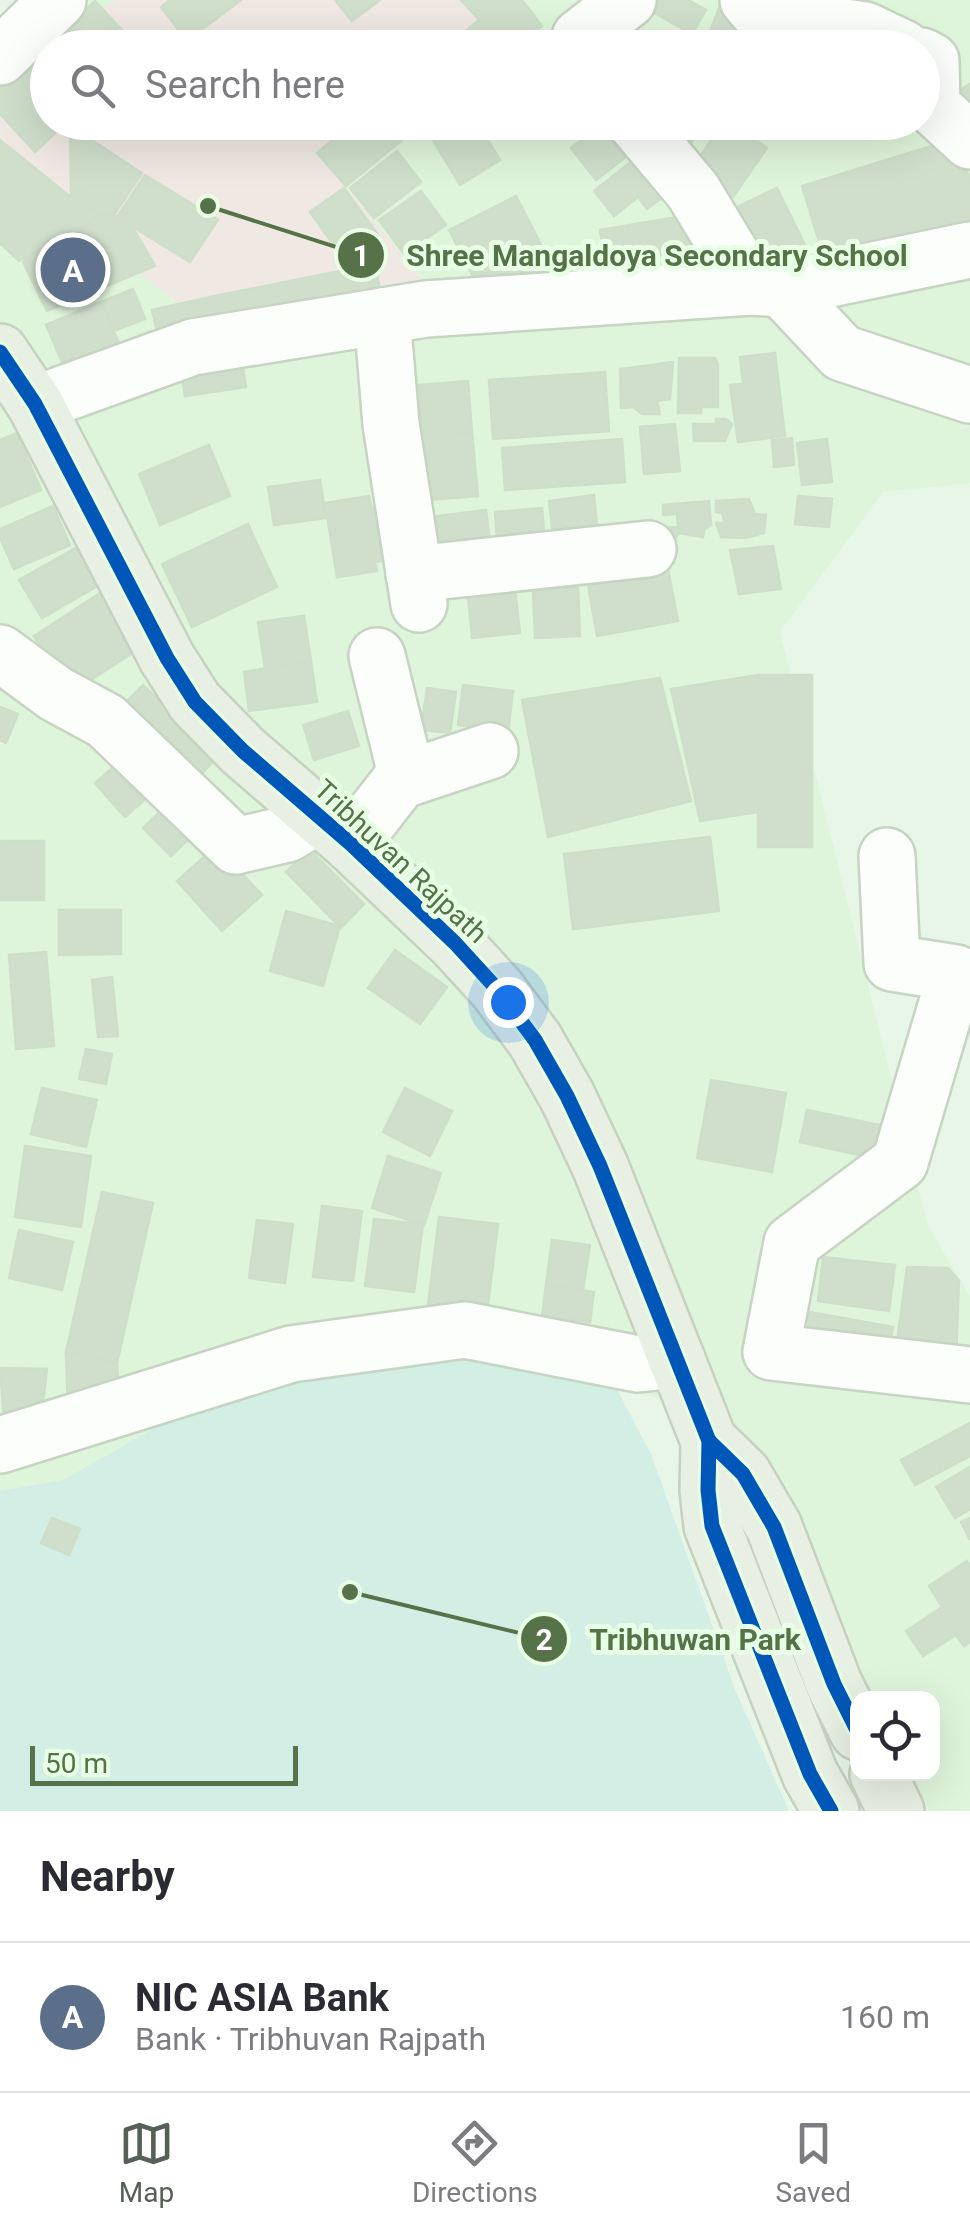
<!DOCTYPE html>
<meta charset="utf-8">
<style>
:root{--surface:#fff;--page:#f2f2f3;--text:#2b2b33;--muted:#7c7c81;--line:#e1e1e2;--accent:#556056}
body{margin:0;font-family:Roboto,sans-serif;background:var(--page);color:var(--text)}
.controls{position:absolute;right:30px;bottom:30px;display:grid;overflow:hidden;border-radius:20px;box-shadow:0 10px 40px #0002}
.controls button{width:90px;height:90px;display:grid;place-items:center;padding:0;border:0;border-bottom:2px solid var(--line);background:var(--surface);color:var(--text);font:50px sans-serif}
.scale{position:absolute;left:30px;bottom:25px;width:268px;box-sizing:border-box;padding-left:10px;border:5px solid #567248;border-top:0;font-size:28px;line-height:35px;white-space:nowrap;color:#567248;-webkit-text-stroke:8px #e8ffe6;paint-order:stroke}
.you{position:absolute;left:508px;top:1002px;width:35px;height:35px;margin:-25px;border:8px solid #fff;border-radius:50%;background:#1a73e8;box-shadow:0 0 0 15px #1a73e833}
.badge{display:grid;place-items:center;width:65px;height:65px;border-radius:50%;background:var(--accent);color:#fff;font-size:32px;font-weight:700}
.pin{position:absolute;translate:-50% -50%;border:5px solid #fff;box-shadow:0 2px 10px #0006}
.list{margin:0;padding:0;list-style:none}
h2{display:flex;justify-content:space-between;align-items:center;height:130px;margin:0;padding:0 40px;font-size:42px}
h2 small{font-size:32px;font-weight:400;color:var(--muted)}
.list li{display:grid;grid-template-columns:65px 1fr auto;gap:30px;align-items:center;box-sizing:border-box;height:150px;padding:0 40px;border-top:2px solid var(--line)}
.list b{display:block;font-size:38px;white-space:nowrap}
.list p{margin:0;font-size:32px;white-space:nowrap;color:var(--muted)}
.list em{font-size:32px;font-style:normal;color:var(--muted)}
.icon{flex:none;width:55px;height:55px;fill:none;stroke:currentColor;stroke-width:2;stroke-linecap:round;stroke-linejoin:round}
.map{position:relative;flex:none;width:970px;height:1811px;overflow:hidden}
.search{position:absolute;background:var(--surface);box-shadow:0 10px 40px #0002;left:30px;right:30px;top:30px;height:110px;display:flex;align-items:center;gap:25px;box-sizing:border-box;padding:0 35px;border-radius:55px;color:var(--muted);font-size:38px}
.sheet{height:280px;background:var(--surface)}
nav{display:flex;justify-content:space-around;align-items:center;box-sizing:border-box;height:140px;border-top:2px solid var(--line);background:var(--surface);font-size:28px;color:var(--muted)}
nav a{display:grid;justify-items:center;gap:5px}
nav .on{color:var(--accent)}
.map>svg:first-child{display:block}
</style>
<div class="map">
<svg width="970" height="1811" viewBox="0 0 970 1811">
<rect width="100%" height="100%" fill="#e8f6e7"/>
<path fill="#dff5db" fill-rule="evenodd" d="M89,0h881v483l-87,9 -103,140 148,594 42,70v515h-40l-22,-37h24v-76h-68l-166,-285 -84,-29 -329,-30 -222,126 -63,11v-1419zM48,48h874v74h-874z"/>
<g fill="#f0e9e3">
<polygon points="118,0 522,0 542,26 515,48 63,48 108,4"/>
<polygon points="0,108 48,122 424,123 346,187 432,292 252,360 78,226 0,161"/>
</g>
<polygon fill="#d2eee5" points="410,1337 614,1384 651,1454 736,1692 789,1811 0,1811 0,1491 63,1480 285,1354"/>
<g fill="#d0dfcc" stroke="#cedec9" stroke-width="2.5">
<polygon points="170,0 241,0 187,41 161,7"/>
<polygon points="335,0 380,0 352,21"/>
<polygon points="461,0 522,0 542,26 515,48 445,48 479,20"/>
<polygon points="654,0 688,0 706,10 692,34 648,9"/>
<polygon points="95,1 139,48 48,48 48,122 67,122 35,152 0,114 0,88"/>
<polygon points="719,8 803,39 800,48 704,48"/>
<polygon points="970,84 970,122 953,94"/>
<polygon points="354,122 424,122 346,186 317,153"/>
<polygon points="443,122 477,122 500,160 460,185 428,132"/>
<polygon points="604,122 615,122 635,150 596,180 571,148"/>
<polygon points="645,122 704,122 687,150"/>
<polygon points="723,122 730,122 767,148 733,197 692,169"/>
<polygon points="863,122 888,122 885,131"/>
<polygon points="70,126 142,173 114,215 100,214 77,202 71,195"/>
<polygon points="957,138 970,180 970,227 828,271 802,186"/>
<polygon points="0,140 77,202 32,239 41,248 19,261 0,243"/>
<polygon points="397,151 421,182 374,218 350,188"/>
<polygon points="641,154 671,191 647,209 638,197 614,216 594,191"/>
<polygon points="145,175 218,220 190,262 117,217"/>
<polygon points="344,188 384,243 350,268 310,212"/>
<polygon points="777,188 807,249 759,272 729,211"/>
<polygon points="421,191 446,225 404,254 379,220"/>
<polygon points="516,196 553,268 486,302 449,230"/>
<polygon points="77,202 100,214 46,260 32,239"/>
<polygon points="701,213 711,270 609,286 600,230"/>
<polygon points="100,214 114,215 132,226 155,266 47,311 23,262 37,251 46,260"/>
<polygon points="375,264 382,299 222,331 215,296"/>
<polygon points="133,289 145,319 114,331 101,302"/>
<polygon points="215,296 222,331 160,344 152,310"/>
<polygon points="101,302 119,343 64,366 46,325"/>
<polygon points="775,353 785,436 738,442 730,385 743,384 740,357"/>
<polygon points="241,355 246,387 185,396 180,363"/>
<polygon points="679,358 715,358 718,365 718,407 701,407 701,413 678,413"/>
<polygon points="673,362 670,399 657,401 660,414 642,414 633,407 621,408 620,369"/>
<polygon points="605,372 609,431 493,439 489,380"/>
<polygon points="468,381 472,433 412,439 407,386"/>
<polygon points="716,419 726,419 732,424 725,441 694,441 693,424 716,424"/>
<polygon points="675,424 680,471 644,474 640,427"/>
<polygon points="17,433 41,490 0,507 0,440"/>
<polygon points="472,433 478,496 417,501 412,439"/>
<polygon points="792,438 794,465 774,467 772,440"/>
<polygon points="622,439 625,482 505,490 502,448"/>
<polygon points="827,439 832,482 802,485 797,443"/>
<polygon points="209,445 230,496 160,525 139,474"/>
<polygon points="320,480 326,518 274,525 268,487"/>
<polygon points="594,495 599,546 555,551 549,501"/>
<polygon points="369,496 372,509 395,505 393,559 375,562 377,571 337,577 325,503"/>
<polygon points="798,496 832,499 829,527 795,524"/>
<polygon points="749,499 755,514 766,515 764,533 745,538 721,537 716,523 725,523 722,513 716,512 716,501"/>
<polygon points="709,501 711,525 704,530 703,537 679,533 674,540 666,540 665,528 678,527 677,514 663,515 663,505"/>
<polygon points="53,506 70,545 14,569 0,538 0,529"/>
<polygon points="542,508 546,553 498,557 495,512"/>
<polygon points="486,510 492,557 436,564 430,517"/>
<polygon points="248,524 277,587 192,627 162,564"/>
<polygon points="79,546 101,584 42,618 19,580"/>
<polygon points="773,546 781,589 739,594 730,550"/>
<polygon points="668,569 678,621 597,636 588,584"/>
<polygon points="578,587 580,636 535,638 533,588"/>
<polygon points="515,590 520,633 472,638 468,596"/>
<polygon points="100,593 137,650 71,693 34,636"/>
<polygon points="304,616 311,661 265,669 258,622"/>
<polygon points="311,661 317,702 249,711 244,672"/>
<polygon points="758,675 758,812 700,821 671,689"/>
<rect x="758" y="675" width="54" height="172"/>
<polygon points="660,678 691,801 548,837 522,700"/>
<polygon points="143,685 217,758 188,787 114,714"/>
<polygon points="463,685 513,691 508,732 458,725"/>
<polygon points="427,688 456,692 450,733 421,730"/>
<polygon points="0,707 18,714 6,743 0,740"/>
<polygon points="348,711 359,746 314,760 303,725"/>
<polygon points="127,755 157,789 125,817 95,783"/>
<polygon points="173,799 201,827 171,856 143,828"/>
<polygon points="710,837 719,911 573,929 564,854"/>
<rect x="0" y="841" width="44" height="59"/>
<polygon points="216,846 262,895 222,931 177,881"/>
<polygon points="309,849 364,904 341,928 286,872"/>
<polygon points="59,910 121,910 121,954 59,955"/>
<polygon points="286,911 340,926 323,986 270,971"/>
<polygon points="395,950 447,987 420,1024 368,988"/>
<polygon points="46,952 54,1046 16,1049 9,955"/>
<polygon points="112,977 118,1036 98,1037 92,980"/>
<polygon points="86,1049 112,1054 106,1084 79,1079"/>
<polygon points="711,1080 786,1093 772,1172 697,1158"/>
<polygon points="42,1088 97,1100 86,1147 31,1134"/>
<polygon points="405,1088 452,1111 430,1156 383,1132"/>
<polygon points="807,1110 884,1126 877,1159 800,1142"/>
<polygon points="25,1146 91,1156 81,1227 15,1217"/>
<polygon points="388,1156 441,1173 424,1225 372,1208"/>
<polygon points="102,1192 153,1203 117,1363 66,1352"/>
<polygon points="322,1206 362,1211 353,1281 313,1277"/>
<polygon points="439,1217 498,1224 487,1313 428,1305"/>
<polygon points="374,1219 423,1224 414,1292 365,1286"/>
<polygon points="257,1220 293,1224 285,1283 249,1278"/>
<polygon points="19,1230 73,1242 62,1290 9,1278"/>
<polygon points="552,1240 590,1245 583,1290 546,1285"/>
<polygon points="823,1257 895,1265 889,1311 818,1301"/>
<polygon points="907,1267 948,1268 959,1281 956,1357 896,1350"/>
<polygon points="546,1285 594,1292 590,1322 542,1316"/>
<polygon points="793,1309 893,1327 887,1360 788,1342"/>
<polygon points="66,1352 117,1363 119,1394 68,1413"/>
<polygon points="0,1368 47,1369 42,1411 4,1420"/>
<polygon points="970,1423 970,1456 915,1485 901,1460"/>
<polygon points="970,1467 970,1509 955,1518 936,1487"/>
<polygon points="52,1518 80,1529 69,1555 41,1543"/>
<polygon points="970,1518 970,1540 961,1522"/>
<polygon points="967,1561 970,1565 970,1642 964,1646 956,1635 923,1656 906,1631 942,1607 929,1586"/>
</g>
<g fill="none" stroke-linecap="round" stroke-linejoin="round">
<defs>
<g id="minor">
<polyline points="748,0 761,15 865,30 903,48"/>
<polyline points="580,37 628,0"/>
<polyline points="922,56 931,61 932,106 970,141"/>
<polyline points="0,57 58,0"/>
<polyline points="751,287 782,289 970,250"/>
<polyline points="782,289 842,353 970,395"/>
<polyline points="382,316 391,424 419,604"/>
<polyline points="35,404 193,347 426,309 751,287 693,191 635,122"/>
<polyline points="414,574 648,549"/>
<polyline points="0,653 56,694 106,721 236,846 287,834 319,815"/>
<polyline points="377,656 407,778"/>
<polyline points="351,844 400,781 490,751"/>
<polyline points="887,856 892,963 956,973 900,1162 792,1243 771,1352 970,1375"/>
<polyline points="0,1445 291,1354 465,1330 638,1364 677,1360"/>
</g>
<g id="highway">
<polyline points="0,352 35,404 167,658 195,702 243,751 351,844 455,943 497,989 535,1040 567,1096 600,1166 709,1441 708,1490 712,1526 810,1774 831,1811"/>
<polyline points="709,1441 743,1474 774,1527 834,1684 858,1732"/>
<polyline points="878,1774 896,1811"/>
</g>
</defs>
<use href="#minor" stroke="#c6d4c2" stroke-width="60"/>
<use href="#highway" stroke="#c5d2c0" stroke-width="60"/>
<use href="#minor" stroke="#fcfefb" stroke-width="55"/>
<use href="#highway" stroke="#e8f0e3" stroke-width="55"/>
<defs>
<g id="cycleway">
<polyline points="0,352 35,404 167,658 195,702 243,751 351,844 455,943 497,989 535,1040 567,1096 600,1166 709,1441 708,1490 712,1526 810,1774 831,1811"/>
<polyline points="709,1441 743,1474 774,1527 834,1684 858,1732"/>
</g>
</defs>
<use href="#cycleway" stroke="#e8ffe6" stroke-width="21"/>
<use href="#cycleway" stroke="#0057b8" stroke-width="15"/>
</g>
<g text-anchor="middle" stroke-width="10" stroke-linejoin="round" paint-order="stroke">
<g font-size="28" fill="#567248" stroke="#e8ffe6">
<text transform="translate(401 861) rotate(43)" y="10">Tribhuvan Rajpath</text>
</g>
</g>
<path fill="none" stroke="#567248" stroke-width="4" d="M208 206L361 255M350 1592L544 1639"/>
<g fill="#567248" stroke="#e8ffe6" stroke-width="4">
<circle cx="208" cy="206" r="10"/>
<circle cx="350" cy="1592" r="10"/>
<circle cx="361" cy="255" r="25"/>
<circle cx="544" cy="1639" r="25"/>
</g>
<g font-size="30" text-anchor="middle" font-weight="bold" fill="#fff">
<text x="361" y="266">1</text>
<text x="544" y="1650">2</text>
</g>
<g font-size="30" text-anchor="middle" font-weight="bold" fill="#567248" stroke="#e8ffe6" stroke-width="10" stroke-linejoin="round" paint-order="stroke">
<text x="657" y="266">Shree Mangaldoya Secondary School</text>
<text x="695" y="1650">Tribhuwan Park</text>
</g>
</svg>
<div class="controls">
<button><svg class="icon" aria-label="locate" viewBox="0 0 24 24"><circle cx="12" cy="12" r="6"/><path d="M12 2v4M12 18v4M2 12h4M18 12h4"/></svg></button>
</div>
<div class="scale">50 m</div>
<div class="you"></div>
<div class="pin badge" style="left:73px;top:270px;background:#5c6f8a">A</div>
<div class="search"><svg class="icon" aria-label="search" viewBox="0 0 24 24"><circle cx="10" cy="10" r="6"/><path d="M15 15l6 6"/></svg>Search here</div>
</div>
<section class="sheet">
<h2>Nearby<small></small></h2>
<ul class="list">
<li><span class="badge" style="background:#5c6f8a">A</span><div><b>NIC ASIA Bank</b><p>Bank · Tribhuvan Rajpath</p></div><em>160 m</em></li>
</ul>
</section>
<nav>
<a class="on"><svg class="icon" aria-label="map" viewBox="0 0 24 24"><path d="M3 6l6-2 6 2 6-2v14l-6 2-6-2-6 2zM9 4v14M15 6v14"/></svg>Map</a>
<a><svg class="icon" aria-label="directions" viewBox="0 0 24 24"><path d="M12 3l9 9-9 9-9-9zM9 14v-3h6M13 9l2 2-2 2"/></svg>Directions</a>
<a><svg class="icon" aria-label="saved" viewBox="0 0 24 24"><path d="M7 4h10v16l-5-4-5 4z"/></svg>Saved</a>
</nav>
